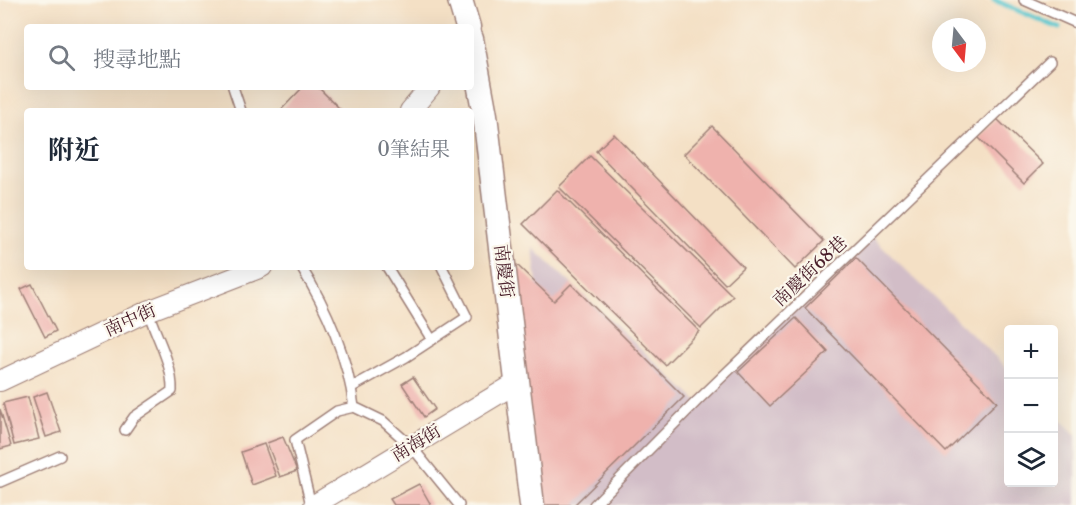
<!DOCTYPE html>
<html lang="zh-TW">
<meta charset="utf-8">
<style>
:root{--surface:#fff;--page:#f2f2f3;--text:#1f2937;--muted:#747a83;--line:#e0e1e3}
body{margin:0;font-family:"Libre Caslon Text","Noto Serif TC",serif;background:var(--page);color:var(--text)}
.controls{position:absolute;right:18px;bottom:18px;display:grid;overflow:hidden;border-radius:6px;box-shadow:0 6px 24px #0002}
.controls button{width:54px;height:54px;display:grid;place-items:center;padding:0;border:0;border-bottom:2px solid var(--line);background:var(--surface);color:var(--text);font:30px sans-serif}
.compass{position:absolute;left:932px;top:18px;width:54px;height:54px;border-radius:50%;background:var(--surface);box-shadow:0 6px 24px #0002;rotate:164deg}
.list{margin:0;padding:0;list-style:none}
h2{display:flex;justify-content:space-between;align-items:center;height:78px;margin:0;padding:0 24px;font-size:26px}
h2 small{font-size:20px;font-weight:400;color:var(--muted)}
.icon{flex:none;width:33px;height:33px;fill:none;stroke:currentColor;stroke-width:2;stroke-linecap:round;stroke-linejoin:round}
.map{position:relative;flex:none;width:1076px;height:505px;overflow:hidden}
.search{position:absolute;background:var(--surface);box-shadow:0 6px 24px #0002;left:24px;top:24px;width:450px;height:66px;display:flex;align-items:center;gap:15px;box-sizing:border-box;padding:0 21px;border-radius:6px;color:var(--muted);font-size:22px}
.panel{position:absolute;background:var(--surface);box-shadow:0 6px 24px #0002;left:24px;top:108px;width:450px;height:162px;border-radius:6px}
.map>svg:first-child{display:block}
</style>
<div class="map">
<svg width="1076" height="505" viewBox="0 0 1076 505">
<rect width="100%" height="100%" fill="#fbf7ec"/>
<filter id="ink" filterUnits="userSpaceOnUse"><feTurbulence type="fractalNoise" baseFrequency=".0167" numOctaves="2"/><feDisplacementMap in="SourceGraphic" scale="12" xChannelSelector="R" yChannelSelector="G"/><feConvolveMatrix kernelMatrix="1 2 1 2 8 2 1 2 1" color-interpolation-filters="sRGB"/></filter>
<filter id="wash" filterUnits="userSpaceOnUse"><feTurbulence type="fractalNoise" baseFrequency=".008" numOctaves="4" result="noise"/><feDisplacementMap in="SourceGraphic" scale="24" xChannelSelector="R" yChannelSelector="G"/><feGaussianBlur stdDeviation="1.35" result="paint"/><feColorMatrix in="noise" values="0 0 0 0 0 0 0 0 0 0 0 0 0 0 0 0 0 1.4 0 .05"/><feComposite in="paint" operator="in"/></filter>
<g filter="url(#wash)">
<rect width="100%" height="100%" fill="#f4e0c5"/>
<polygon fill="#d2bdc7" points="871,236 1008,369 1008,482 1054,482 1054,413 1076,435 1076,505 562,505 533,248 697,401"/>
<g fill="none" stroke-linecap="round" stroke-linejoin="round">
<polyline stroke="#5ac7cf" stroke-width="5" points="994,0 1059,28"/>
</g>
<g id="blocks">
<g fill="#efb2ad">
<polygon points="303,87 318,87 340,109 338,111 280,111"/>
<polygon points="997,119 1043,164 1024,183 978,137"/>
<polygon points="712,126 824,241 795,269 684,154"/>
<polygon points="614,134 743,267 725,284 596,151"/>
<polygon points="590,156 733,296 701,328 559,187"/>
<polygon points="557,190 699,331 665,365 523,224"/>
<polygon points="856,258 997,402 946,452 805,308"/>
<polygon points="517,265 554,301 571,284 684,397 574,505 542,505 510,271"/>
<polygon points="32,284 56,331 45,337 21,289"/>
<polygon points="796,318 828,352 770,406 738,372"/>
<polygon points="413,377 435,409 424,417 402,384"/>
<polygon points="47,392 61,432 46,437 33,397"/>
<polygon points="28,397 39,439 14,445 3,403"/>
<polygon points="0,409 11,446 0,449"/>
<polygon points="283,437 297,471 280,477 267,443"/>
<polygon points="264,444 276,476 252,485 241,452"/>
<polygon points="419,484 431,505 394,505 390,499"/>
</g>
</g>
</g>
<g filter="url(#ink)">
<use href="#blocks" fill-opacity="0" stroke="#9f8078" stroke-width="1.5"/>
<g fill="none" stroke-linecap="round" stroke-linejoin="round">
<defs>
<g id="service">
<polyline points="1024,0 1076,23"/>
<polyline points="233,87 241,111"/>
<path d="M301,267c26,41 47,91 53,140l29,14 28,25 48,59"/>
<polyline points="387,267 432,340"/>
<polyline points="352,387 406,357 467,317 442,267"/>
<path d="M125,430l9,-13 38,-26c1,-27 -16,-54 -24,-80"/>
<polyline points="0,482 60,456"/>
<polyline points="311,505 295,440 337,411 354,407"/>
<polyline points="594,505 697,401 1050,62"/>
</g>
<g id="minor">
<polyline points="410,111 430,87"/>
<polyline points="0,381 148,311 262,267"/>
<polyline points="314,505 518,382"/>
</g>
<g id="tertiary">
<polyline points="460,0 468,27"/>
<polyline points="471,39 485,115 532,505"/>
</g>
</defs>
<use href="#service" stroke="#9f8078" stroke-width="12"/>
<use href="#minor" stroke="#9f8078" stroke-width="22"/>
<use href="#tertiary" stroke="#9f8078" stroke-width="27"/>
<use href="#service" stroke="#fff" stroke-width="9"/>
<use href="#minor" stroke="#fff" stroke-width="20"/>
<use href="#tertiary" stroke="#fff" stroke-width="24"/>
</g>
</g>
<g text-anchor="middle" stroke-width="4.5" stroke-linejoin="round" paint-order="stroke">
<g font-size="18" fill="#4a1f2b" stroke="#fbf7ec">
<text transform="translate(504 271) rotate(83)" y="6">南慶街</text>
<text transform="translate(810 271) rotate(-43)" y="6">南慶街68巷</text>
<text transform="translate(130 320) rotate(-24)" y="6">南中街</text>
<text transform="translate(416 443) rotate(-31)" y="6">南海街</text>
</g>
</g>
</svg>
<div class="controls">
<button>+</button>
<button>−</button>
<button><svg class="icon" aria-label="layers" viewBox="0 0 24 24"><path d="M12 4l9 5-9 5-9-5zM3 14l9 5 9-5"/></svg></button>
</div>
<svg class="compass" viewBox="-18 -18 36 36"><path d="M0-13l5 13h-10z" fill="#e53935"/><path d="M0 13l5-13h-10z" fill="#747a83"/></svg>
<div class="search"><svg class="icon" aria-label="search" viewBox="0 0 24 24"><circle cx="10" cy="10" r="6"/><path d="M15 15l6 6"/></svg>搜尋地點</div>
<section class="panel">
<h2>附近<small>0筆結果</small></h2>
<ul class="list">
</ul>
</section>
</div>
